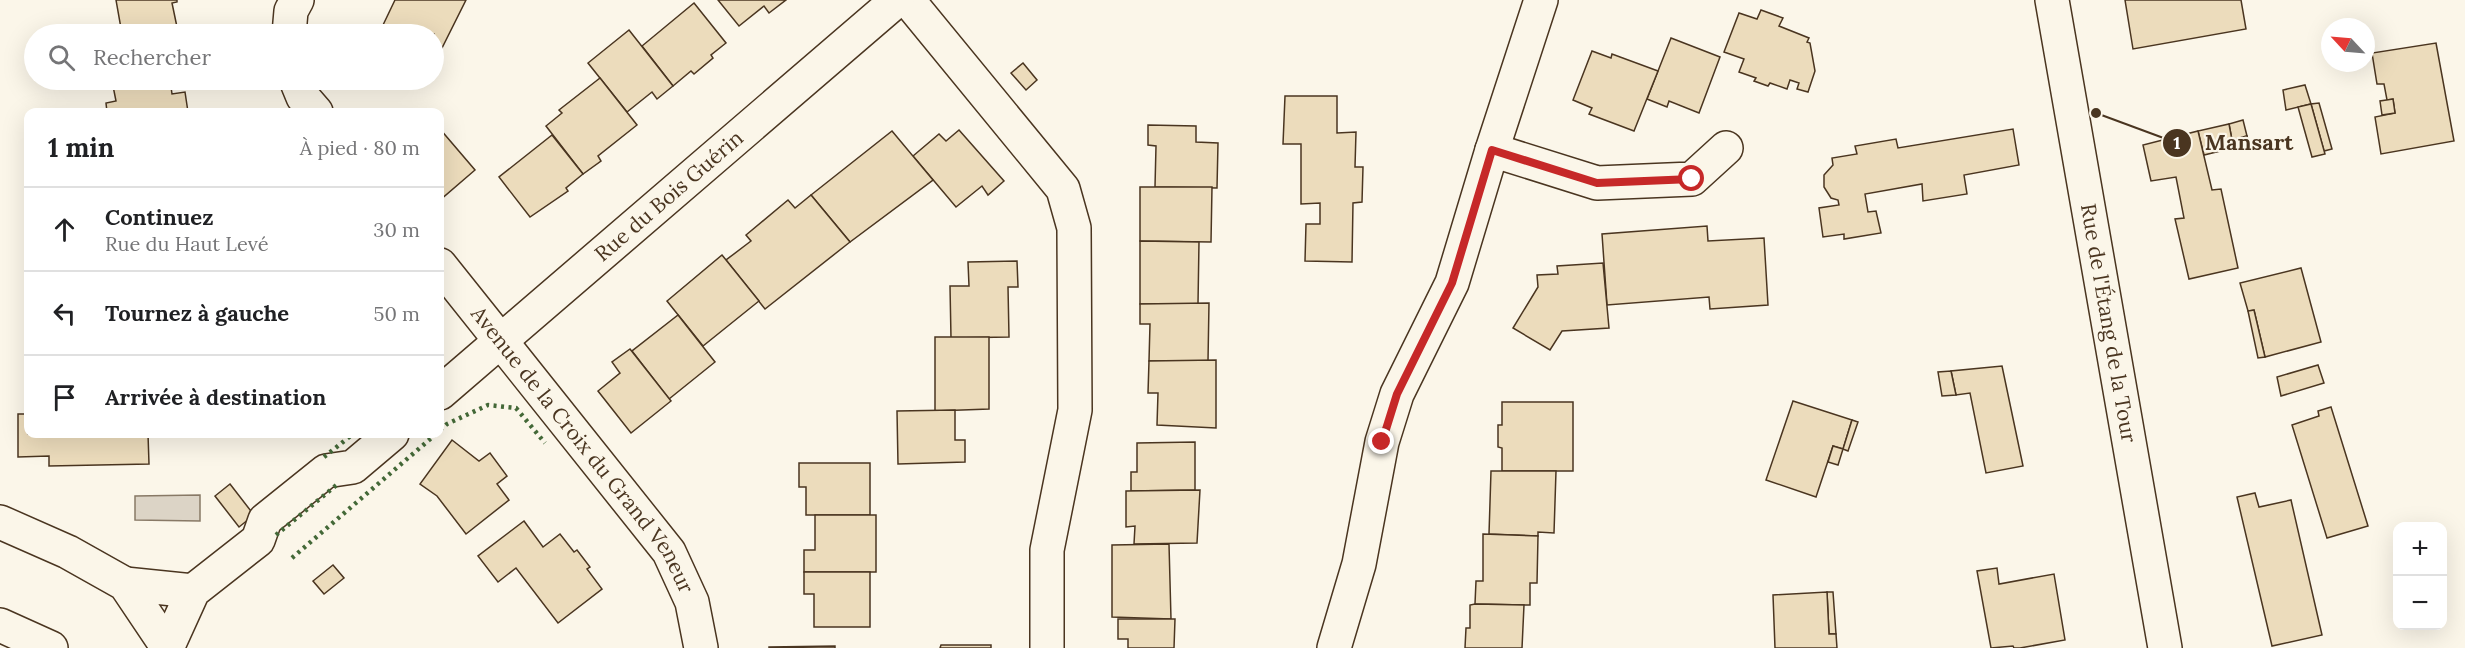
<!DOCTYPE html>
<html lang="fr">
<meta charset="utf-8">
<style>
:root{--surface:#fff;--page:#f2f2f2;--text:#202124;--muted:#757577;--line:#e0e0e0}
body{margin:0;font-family:Lora,serif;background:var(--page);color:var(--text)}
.controls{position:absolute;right:18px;bottom:18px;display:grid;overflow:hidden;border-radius:12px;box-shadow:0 6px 24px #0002}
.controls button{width:54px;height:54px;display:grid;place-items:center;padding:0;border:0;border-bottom:2px solid var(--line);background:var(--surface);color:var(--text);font:30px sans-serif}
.compass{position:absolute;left:2321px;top:18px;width:54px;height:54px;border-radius:50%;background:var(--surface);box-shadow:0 6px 24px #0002;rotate:296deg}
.stop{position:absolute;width:18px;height:18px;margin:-14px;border:4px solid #c62828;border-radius:50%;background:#fff}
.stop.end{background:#c62828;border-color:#fff;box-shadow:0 2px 6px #0008}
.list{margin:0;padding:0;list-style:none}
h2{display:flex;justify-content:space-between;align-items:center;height:78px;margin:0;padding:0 24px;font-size:26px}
h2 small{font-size:20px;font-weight:400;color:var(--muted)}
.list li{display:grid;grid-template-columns:39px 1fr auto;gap:18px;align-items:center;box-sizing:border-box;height:84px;padding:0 24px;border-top:2px solid var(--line)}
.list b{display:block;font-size:22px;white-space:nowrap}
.list p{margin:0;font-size:20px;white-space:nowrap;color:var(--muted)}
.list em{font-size:20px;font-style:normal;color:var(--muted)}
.icon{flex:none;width:33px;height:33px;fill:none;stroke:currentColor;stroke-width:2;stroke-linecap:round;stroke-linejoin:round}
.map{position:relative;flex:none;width:2465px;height:648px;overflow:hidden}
.search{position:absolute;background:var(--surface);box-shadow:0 6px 24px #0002;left:24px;top:24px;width:420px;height:66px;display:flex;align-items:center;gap:15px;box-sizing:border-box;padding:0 21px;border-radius:33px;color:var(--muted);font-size:22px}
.panel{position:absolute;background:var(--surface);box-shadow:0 6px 24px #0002;left:24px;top:108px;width:420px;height:330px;border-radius:12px}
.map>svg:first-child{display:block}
</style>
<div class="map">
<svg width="2465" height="648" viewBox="0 0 2465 648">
<rect width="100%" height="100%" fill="#fbf6e9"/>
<polygon fill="#dcd4c6" stroke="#887966" stroke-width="1.5" points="200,495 200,521 135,520 135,496"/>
<g fill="#ecdcbc" stroke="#4a3520" stroke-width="1.5">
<polygon points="116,0 177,0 177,2 172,3 177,27 172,28 174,34 122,34"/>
<polygon points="395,0 466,0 440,52 434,49 434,34 404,34 383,25"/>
<polygon points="718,0 786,0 769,13 764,6 739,26"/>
<polygon points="2125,0 2241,0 2246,29 2133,49"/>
<polygon points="694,3 726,43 711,55 713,58 694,74 691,71 673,86 642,46"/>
<polygon points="1761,10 1783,18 1779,26 1809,38 1807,42 1810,43 1815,71 1808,92 1797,89 1799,83 1790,80 1787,89 1770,83 1768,86 1754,81 1756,78 1739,72 1744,59 1724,52 1739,13 1757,19"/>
<polygon points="629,30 673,86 657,99 652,92 627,112 588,63"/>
<polygon points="1671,38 1720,57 1699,113 1669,101 1667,107 1647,99"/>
<polygon points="2436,43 2454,141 2381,154 2375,117 2395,113 2393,99 2387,100 2384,84 2377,84 2372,53"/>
<polygon points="1592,51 1611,58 1612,54 1658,71 1634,131 1589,114 1592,108 1573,100"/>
<polygon points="1023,63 1037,80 1026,90 1011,73"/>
<polygon points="600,78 637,125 598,156 601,161 583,174 546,126 562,113 559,110"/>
<polygon points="119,80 170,80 172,94 185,92 188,112 107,112 106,103 116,101 112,81"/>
<polygon points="2305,85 2311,104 2286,110 2283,90"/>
<polygon points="1285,96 1337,96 1337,133 1356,132 1355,167 1363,167 1362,202 1353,203 1352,262 1305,261 1306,224 1320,224 1320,203 1301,204 1301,144 1283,144"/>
<polygon points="2393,99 2395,113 2382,115 2380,101"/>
<polygon points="2319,103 2332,149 2324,151 2311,104"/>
<polygon points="2311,104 2325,154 2312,157 2298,107"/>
<polygon points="2243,120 2247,136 2232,140 2229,124"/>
<polygon points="2229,124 2232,140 2247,136 2249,144 2204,155 2198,131"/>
<polygon points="1148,125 1196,126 1196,142 1218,143 1217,188 1155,187 1156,146 1148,145"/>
<polygon points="440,129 475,170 440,200"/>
<polygon points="2013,129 2019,165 1964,175 1967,194 1923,201 1922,184 1865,194 1868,212 1876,211 1881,233 1844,239 1844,234 1823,237 1819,208 1839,205 1838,200 1831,198 1824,187 1824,175 1833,165 1832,158 1857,154 1855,146 1896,139 1898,148"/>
<polygon points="959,130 1004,181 988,195 982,186 956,207 913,156 939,134 946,141"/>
<polygon points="892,131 933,180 850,242 811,195"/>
<polygon points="2198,131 2212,190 2221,189 2238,268 2189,279 2175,219 2184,218 2176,177 2151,181 2143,145"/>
<polygon points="552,135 583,174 566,188 568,191 530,217 499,177"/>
<polygon points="1140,187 1212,187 1211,242 1140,241"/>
<polygon points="811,195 850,242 765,309 726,260 751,241 746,235 788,200 795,208"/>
<polygon points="1707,226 1708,241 1764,238 1768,305 1710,309 1709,297 1607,305 1602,234"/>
<polygon points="1140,241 1199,242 1198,304 1140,304"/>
<polygon points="722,255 759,301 703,346 667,301"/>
<polygon points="1017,261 1018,287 1008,287 1009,337 951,338 950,286 969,286 968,262"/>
<polygon points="1603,263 1609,328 1562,331 1550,350 1513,328 1538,287 1537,275 1558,274 1557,266"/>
<polygon points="2301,268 2321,342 2265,357 2254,310 2248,311 2240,283"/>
<polygon points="1209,303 1208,361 1149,361 1150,324 1140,324 1140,304"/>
<polygon points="2254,310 2265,357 2258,358 2248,311"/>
<polygon points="678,315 715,362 669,399 632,351"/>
<polygon points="935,337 989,337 989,409 935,411"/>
<polygon points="630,349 671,401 631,433 598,391 620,373 612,362"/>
<polygon points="1216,360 1216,428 1157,425 1158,393 1148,393 1149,361"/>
<polygon points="2318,365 2324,383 2281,396 2277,377"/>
<polygon points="2002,366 2023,466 1986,473 1970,393 1956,395 1951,371"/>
<polygon points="1951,371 1956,395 1942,396 1938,372"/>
<polygon points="1793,401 1852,420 1843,449 1833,446 1816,497 1766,480"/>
<polygon points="1502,402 1573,402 1573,471 1502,471 1502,448 1498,447 1498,425 1502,425"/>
<polygon points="2331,407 2368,526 2327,538 2292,425 2319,416 2318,411"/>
<polygon points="955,410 955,440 965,440 965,462 898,464 897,411"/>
<polygon points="18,414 28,414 28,434 148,434 149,464 49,466 49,456 18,457"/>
<polygon points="1852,420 1858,422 1848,451 1843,449"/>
<polygon points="452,440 479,461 490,453 507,476 497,484 509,500 466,534 437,496 420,484"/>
<polygon points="1195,442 1195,490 1131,491 1131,472 1137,472 1137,443"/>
<polygon points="1833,446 1843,449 1838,465 1828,462"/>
<polygon points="799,463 870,463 870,515 806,515 806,487 799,487"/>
<polygon points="1491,471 1556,471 1554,533 1538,532 1538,536 1489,534"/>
<polygon points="230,484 254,515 239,527 215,496"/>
<polygon points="1200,490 1197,543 1134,544 1135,526 1126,527 1126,491"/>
<polygon points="2255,493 2259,507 2291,500 2322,635 2272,646 2237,497"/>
<polygon points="815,515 876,515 876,572 804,572 804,550 815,550"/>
<polygon points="524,521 543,547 560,534 574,552 577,550 590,567 587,569 602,589 558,623 516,568 498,582 478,556"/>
<polygon points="1483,534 1538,536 1537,583 1530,583 1530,605 1475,604 1476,581 1483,581"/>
<polygon points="1169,544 1171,619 1112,617 1112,545"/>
<polygon points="333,565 344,578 324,594 313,581"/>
<polygon points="1997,568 1999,584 2054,574 2065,640 2020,648 2014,648 2013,646 1991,648 1977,571"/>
<polygon points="804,572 870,572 870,627 814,627 814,594 804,594"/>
<polygon points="1827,592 1833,592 1836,634 1829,634"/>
<polygon points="1827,592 1829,634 1836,634 1837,648 1775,648 1773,595"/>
<polygon points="1475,604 1524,605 1522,648 1465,648 1466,628 1470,628 1470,605"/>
<polygon points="1118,619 1175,619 1174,648 1128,648 1128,639 1118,639"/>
<polygon points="941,645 991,645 991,648 940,648"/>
<polygon points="835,646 835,648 769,648 769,647"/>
</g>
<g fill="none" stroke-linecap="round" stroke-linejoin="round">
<defs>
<g id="minor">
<polyline points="908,0 1063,189 1074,228 1075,410 1047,550 1047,648"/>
<polyline points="289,34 291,11 297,0"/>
<polyline points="296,80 303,97 316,112"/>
<polyline points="1492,150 1597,183 1692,179 1726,148"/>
<path id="s1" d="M440,265l229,287 23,50 9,46"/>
<path id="s2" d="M440,393l457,-393"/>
<polyline points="0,522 68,552 125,584 168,648"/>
<polyline points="125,584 193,591"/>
<polyline points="0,625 51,648"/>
<polyline points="168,646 193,591 258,540 265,520 326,471 353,467 392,434"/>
<polyline points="1334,648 1359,564 1382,442 1397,394 1452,283 1492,150 1541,0"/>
</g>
<g id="major">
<path id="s3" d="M2052,0l113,648"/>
</g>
</defs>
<use href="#minor" stroke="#4a3520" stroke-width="36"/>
<use href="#major" stroke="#4a3520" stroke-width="36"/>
<use href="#minor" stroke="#fbf6e9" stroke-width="33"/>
<use href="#major" stroke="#fbf6e9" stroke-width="33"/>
<g stroke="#436837" stroke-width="4.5" stroke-dasharray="3 4.5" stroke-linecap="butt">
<polyline points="440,430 447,424 488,405 516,408 545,443"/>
<polyline points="324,457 353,434"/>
<polyline points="276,535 339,483"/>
<polyline points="292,558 436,434"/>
</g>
</g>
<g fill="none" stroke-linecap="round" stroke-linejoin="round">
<polyline stroke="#c62828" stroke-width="8" points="1382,442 1397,394 1452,283 1492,150 1597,183 1692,179"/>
</g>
<g text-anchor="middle" stroke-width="4.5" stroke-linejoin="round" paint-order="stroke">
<g font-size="21" fill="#4a3520" stroke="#fbf6e9">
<text dy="7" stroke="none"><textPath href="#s2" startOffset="302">Rue du Bois Guérin</textPath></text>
<text dy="7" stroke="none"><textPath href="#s3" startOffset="328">Rue de l'Étang de la Tour</textPath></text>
<text dy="7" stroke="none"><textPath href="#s1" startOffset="234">Avenue de la Croix du Grand Veneur</textPath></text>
</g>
</g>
<path fill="none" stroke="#4a3520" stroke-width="2" d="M2096 113L2177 143"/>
<g fill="#4a3520" stroke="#fbf6e9" stroke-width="2">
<circle cx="2096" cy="113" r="6"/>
<circle cx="2177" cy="143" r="15"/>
</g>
<g font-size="18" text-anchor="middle" font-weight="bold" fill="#fff">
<text x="2177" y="149">1</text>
</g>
<g font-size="22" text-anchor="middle" font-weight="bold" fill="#4a3520" stroke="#fbf6e9" stroke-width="4.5" stroke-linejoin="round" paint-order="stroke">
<text x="2249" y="150">Mansart</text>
</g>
</svg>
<div class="controls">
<button>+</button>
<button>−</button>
</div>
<svg class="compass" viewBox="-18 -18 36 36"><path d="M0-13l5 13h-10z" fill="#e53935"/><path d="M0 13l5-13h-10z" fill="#757577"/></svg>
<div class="stop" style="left:1692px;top:179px"></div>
<div class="stop end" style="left:1382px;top:442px"></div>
<div class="search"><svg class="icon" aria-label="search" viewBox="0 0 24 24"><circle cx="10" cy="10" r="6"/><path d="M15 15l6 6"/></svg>Rechercher</div>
<section class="panel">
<h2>1 min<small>À pied · 80 m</small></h2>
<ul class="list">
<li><svg class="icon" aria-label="ahead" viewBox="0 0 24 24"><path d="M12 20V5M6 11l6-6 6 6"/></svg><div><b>Continuez</b><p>Rue du Haut Levé</p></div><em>30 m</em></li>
<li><svg class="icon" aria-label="left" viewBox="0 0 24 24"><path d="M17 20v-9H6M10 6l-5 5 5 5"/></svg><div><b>Tournez à gauche</b></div><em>50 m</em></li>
<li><svg class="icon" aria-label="arrive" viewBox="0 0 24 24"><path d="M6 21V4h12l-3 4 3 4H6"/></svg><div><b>Arrivée à destination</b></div></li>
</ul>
</section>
</div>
